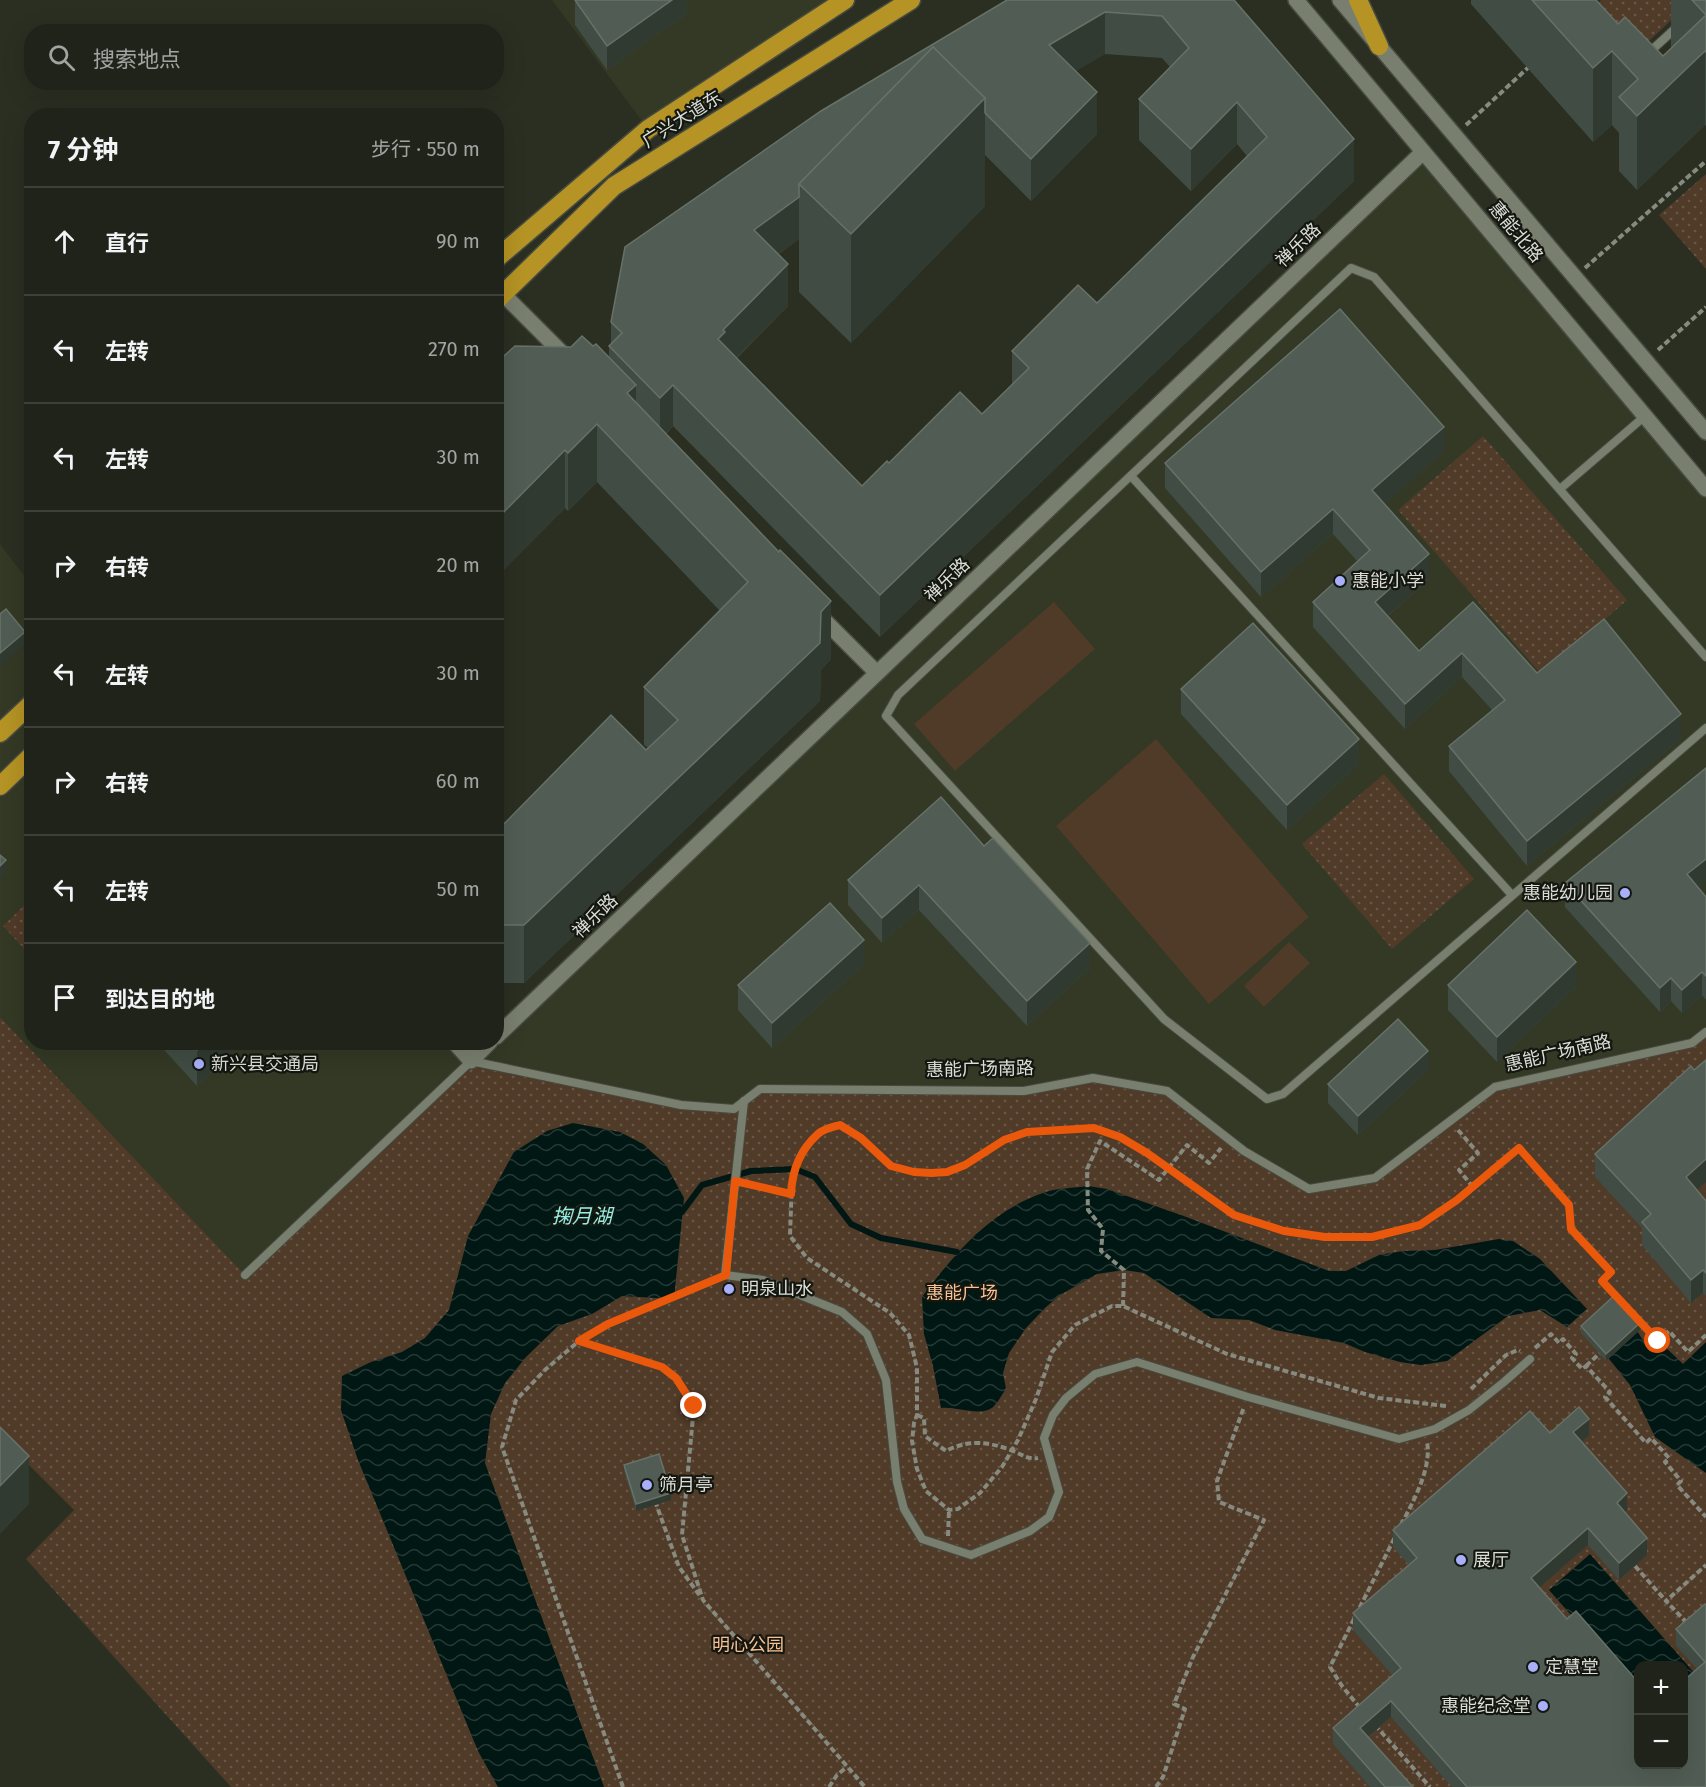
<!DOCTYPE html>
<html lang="zh">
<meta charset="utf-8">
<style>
:root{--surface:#20231a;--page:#2d2f27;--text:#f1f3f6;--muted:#a2a4a2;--line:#3d4039}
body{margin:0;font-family:"Fira Sans","Noto Sans SC",sans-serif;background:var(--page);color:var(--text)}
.controls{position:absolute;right:18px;bottom:18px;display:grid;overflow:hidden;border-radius:12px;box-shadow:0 6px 24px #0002}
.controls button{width:54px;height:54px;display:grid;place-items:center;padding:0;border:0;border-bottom:2px solid var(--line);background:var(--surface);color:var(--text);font:30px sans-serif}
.stop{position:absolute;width:18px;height:18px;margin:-14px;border:4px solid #ea580c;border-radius:50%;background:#fff}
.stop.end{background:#ea580c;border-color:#fff;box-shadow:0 2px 6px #0008}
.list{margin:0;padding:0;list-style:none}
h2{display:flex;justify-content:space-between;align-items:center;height:78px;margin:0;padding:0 24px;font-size:26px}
h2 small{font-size:20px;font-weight:400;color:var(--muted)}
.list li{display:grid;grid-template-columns:39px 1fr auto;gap:18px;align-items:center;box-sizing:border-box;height:108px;padding:0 24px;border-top:2px solid var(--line)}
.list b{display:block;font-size:22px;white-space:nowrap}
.list em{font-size:20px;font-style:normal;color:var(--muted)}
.icon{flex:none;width:33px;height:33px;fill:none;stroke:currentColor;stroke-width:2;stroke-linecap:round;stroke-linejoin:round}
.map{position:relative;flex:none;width:1706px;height:1787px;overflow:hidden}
.search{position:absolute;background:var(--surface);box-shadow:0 6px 24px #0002;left:24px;top:24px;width:480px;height:66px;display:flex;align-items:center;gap:15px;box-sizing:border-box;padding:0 21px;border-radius:24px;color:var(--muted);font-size:22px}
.panel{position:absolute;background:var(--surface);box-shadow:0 6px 24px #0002;left:24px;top:108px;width:480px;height:942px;border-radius:24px}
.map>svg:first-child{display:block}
</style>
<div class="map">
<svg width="1706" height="1787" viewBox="0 0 1706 1787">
<defs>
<pattern id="park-dots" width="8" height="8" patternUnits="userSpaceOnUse" patternTransform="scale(1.5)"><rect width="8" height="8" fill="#503a28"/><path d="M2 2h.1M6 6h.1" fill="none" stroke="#695646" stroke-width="1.8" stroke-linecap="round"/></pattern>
<pattern id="water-waves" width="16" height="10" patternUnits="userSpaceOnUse" patternTransform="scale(1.5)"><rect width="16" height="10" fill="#001714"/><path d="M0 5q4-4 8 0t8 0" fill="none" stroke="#253835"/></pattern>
</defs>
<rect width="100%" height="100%" fill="#2b2f22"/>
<g fill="#333925">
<polygon points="552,0 845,0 648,129"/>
<polygon points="1423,152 1706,489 1706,1032 1692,1043 1375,1178 1309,1189 1024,1091 734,1109 245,1275 0,1017 0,544 31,585 32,1042 454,1042 471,1060"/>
</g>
<g fill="url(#park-dots)" fill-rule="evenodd">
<polygon points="1601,0 1693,0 1649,41 1599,20 1599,3"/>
<polygon points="1706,174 1706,269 1659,215"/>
<polygon points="1483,436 1627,600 1542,675 1398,510"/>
<polygon points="1384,774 1474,879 1392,949 1302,844"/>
<polygon points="31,899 31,956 3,926"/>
<path d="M0,1017l245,258 226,-214 210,44 53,4 26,-20 264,2 69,-13 74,13 77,60 65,38 66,-11 120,-91 197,-44 14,-11v755h-1475l-205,-228 48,-49 -74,-74zM1638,1666h46v98h-46z"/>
</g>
<g fill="#503a28">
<polygon points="1054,602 1095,649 955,771 914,724"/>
<polygon points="1156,739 1309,917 1209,1004 1056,826"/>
<polygon points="1289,942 1310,963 1264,1007 1244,986"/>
</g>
<g fill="url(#water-waves)">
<polygon points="573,1123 620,1132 643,1144 666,1165 684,1198 674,1299 622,1296 592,1314 558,1326 526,1357 505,1383 491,1414 485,1463 604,1787 498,1787 478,1751 358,1460 341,1410 342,1376 371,1362 402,1352 425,1338 449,1310 468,1236 514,1152 547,1131"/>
<path d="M1088,1186l19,3 74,26 148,56h17l33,-16 24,-4 32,-1 64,-11 14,2 27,18 47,50 -20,18 -27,-17 -32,6 -61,45 -26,4 -21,-3 -35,-10 -21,-9 -69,-13 -26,-10 -38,-2 -67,-45 -20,-3 -27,4 -37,21 -14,12 -20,21 -17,25 -6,20 3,16c-4,5 -7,12 -12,17 -11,12 -38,0 -53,2l-8,-42 -9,-32 -2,-37c32,-43 68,-86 121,-104 13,-5 31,-5 45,-7z"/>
<polygon points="1637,1331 1650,1351 1662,1344 1683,1364 1706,1342 1706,1473 1655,1437 1630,1385 1597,1344"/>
<polygon points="1590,1554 1697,1676 1684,1688 1684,1666 1638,1666 1638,1691 1549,1590"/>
</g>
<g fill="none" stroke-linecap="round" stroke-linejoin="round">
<polyline stroke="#001714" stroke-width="6" points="682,1212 702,1185 751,1171 795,1169 815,1177 851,1224 881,1238 957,1252"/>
<defs>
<g id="lane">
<polyline points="1646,52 1654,48 1678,26"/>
<polyline points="1131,476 1512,895"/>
<polyline points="1560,489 1645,416"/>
<polyline points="1706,657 1374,277 1351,268 898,695 886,716 1164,1019 1267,1099 1283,1094 1706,728"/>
<polyline points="744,1101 725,1275 763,1280 842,1312 867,1334 886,1380 897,1482 904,1509 922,1539 971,1555 1030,1531 1049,1517 1059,1492 1044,1438 1053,1415 1066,1398 1095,1374 1137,1362 1248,1397 1399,1439 1435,1429 1469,1410 1504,1382 1530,1359"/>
<polyline points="245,1275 471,1061 681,1105 734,1109 760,1089 1024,1091 1093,1078 1167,1091 1244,1151 1309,1189 1375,1178 1495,1087 1692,1043 1706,1032"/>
</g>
<g id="street">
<polyline points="503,294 570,361"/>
<polyline points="818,614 877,673"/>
<polyline points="496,1037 1423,152"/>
<polyline points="454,1042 471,1061 490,1042"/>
</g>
<g id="secondary">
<polyline points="1296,0 1706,489"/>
<polyline points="1340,0 1706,432"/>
</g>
<g id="highway">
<polyline points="1358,0 1379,46"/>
<polyline points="496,259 648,129 845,0"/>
<polyline points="496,301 614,186 911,0"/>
<polyline points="0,733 32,703"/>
<polyline points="0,786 32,755"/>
</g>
</defs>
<use href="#lane" stroke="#474b40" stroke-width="10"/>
<use href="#street" stroke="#474b40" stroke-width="18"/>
<use href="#secondary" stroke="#474b40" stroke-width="18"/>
<use href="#highway" stroke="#474b40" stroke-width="21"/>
<g stroke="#868a7f" stroke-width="4" stroke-dasharray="6 3" stroke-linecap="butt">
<polyline points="1466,125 1531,65"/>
<polyline points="1585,268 1706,161"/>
<polyline points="1658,350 1706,307"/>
<polyline points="1458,1130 1478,1153 1459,1170 1472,1186"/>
<polyline points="748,1184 791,1194"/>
<polyline points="1123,1306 1124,1270 1101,1251 1103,1229 1088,1210 1087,1169 1100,1141 1159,1180 1187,1145 1209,1163 1221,1148"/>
<polyline points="1639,1321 1658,1341 1669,1331 1688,1352 1706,1335"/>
<polyline points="579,1341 662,1367 676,1378 694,1406 682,1535 703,1600 865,1787"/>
<polyline points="1535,1348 1551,1334 1559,1343 1563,1339 1576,1354 1572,1358 1582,1369 1586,1366 1610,1392 1605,1397 1646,1443 1651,1438 1669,1458 1665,1462 1681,1481 1677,1485 1706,1517"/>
<polyline points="1586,1366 1601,1352"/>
<polyline points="1471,1389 1506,1355 1518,1350 1520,1351"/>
<polyline points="1446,1406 1379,1398 1227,1354 1123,1306 1112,1306 1075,1325 1052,1352 1036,1399 1018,1440 1002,1467 980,1493 958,1509 949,1510 926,1491 917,1469 912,1441 914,1423 917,1415 917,1368 909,1335 890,1313 807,1258 790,1236 792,1179 799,1157 819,1132 840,1125 861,1138 891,1166 914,1172 931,1173 947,1172 965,1165 1004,1140 1027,1132 1093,1128 1120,1137 1147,1153 1234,1215 1284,1231 1325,1237 1372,1237 1420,1225 1457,1200 1519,1148 1569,1205 1571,1229 1611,1272 1602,1281 1618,1298"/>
<path d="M917,1415l7,3 1,18 21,15c23,-12 42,-9 65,-1 10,4 17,10 27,8"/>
<polyline points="655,1501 679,1567 700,1596"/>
<path d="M1401,1525c12,-23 31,-57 26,-83"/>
<polyline points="948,1536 949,1510"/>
<polyline points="1635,1566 1666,1601"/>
<polyline points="1687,1623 1666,1601 1706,1565"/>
<polyline points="1360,1708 1342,1686 1330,1667 1395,1537"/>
<polyline points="1375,1725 1430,1787"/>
<polyline points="623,1787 502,1447 516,1400 546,1369 579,1341 608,1324 714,1280"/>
<polyline points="829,1787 837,1775 847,1767"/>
<polyline points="1156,1787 1163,1777 1185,1709 1174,1704 1193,1657 1264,1520 1219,1502 1217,1481 1244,1407"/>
</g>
<use href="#lane" stroke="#797f6f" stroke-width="8"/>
<use href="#street" stroke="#797f6f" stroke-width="15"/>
<use href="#secondary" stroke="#797f6f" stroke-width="15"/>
<use href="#highway" stroke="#b59324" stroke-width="18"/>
</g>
<g fill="#414d44" fill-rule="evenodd">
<polygon points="575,0 687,0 687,14 607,70 575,25"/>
<path d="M1007,0h227l120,181 -474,456 -207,-211 -7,8 165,225 -10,11 -1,31 -296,282h-28v-151l152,-84 -4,-3v-58l76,-76 -123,-129 -29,29 -3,-3 -69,70 75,-231 22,-1 16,12v-12l2,-2v-22zM1105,54l57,4 8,9 -31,32v41l52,51 46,-47 10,12 -150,147 -85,48v34l-30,29 -93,49 -27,23 -125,-128 51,-52 -9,-52 20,-15v53l52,51 134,-137v-51l46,46 66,-67 -22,-63z"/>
<polygon points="1471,0 1596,0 1618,24 1663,56 1671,48 1671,0 1706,0 1706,126 1705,125 1637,190 1619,171 1619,133 1612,125 1593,142 1471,4"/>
<polygon points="1444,452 1384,504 1429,579 1388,616 1419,651 1473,602 1537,673 1681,739 1527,866 1449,771 1449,746 1492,710 1462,677 1405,729 1313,627 1313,602 1358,562 1333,534 1261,597 1165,488 1165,463"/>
<polygon points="1181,689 1359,764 1287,830 1181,714"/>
<polygon points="941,797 1090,968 1027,1026 919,910 882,943 848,905 848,880"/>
<polygon points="1565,883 1698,888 1706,897 1706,1000 1702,995 1682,1013 1671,1001 1660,1012 1565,907"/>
<polygon points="864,965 772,1048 738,1010 738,985"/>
<polygon points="1448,985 1576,987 1497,1062 1448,1010"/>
<polygon points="157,1042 245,1042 197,1086"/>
<polygon points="1428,1070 1358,1135 1328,1103 1328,1084"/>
<polygon points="1694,1070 1697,1190 1706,1201 1706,1296 1703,1293 1691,1303 1642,1245 1642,1228 1595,1177 1595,1154"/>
<polygon points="1581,1326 1641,1329 1606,1361 1581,1333"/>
<polygon points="1550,1433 1589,1435 1582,1441 1627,1510 1625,1512 1647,1555 1619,1580 1588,1545 1539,1588 1638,1764 1697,1669 1676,1646 1676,1629 1705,1604 1706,1787 1452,1787 1391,1717 1369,1737 1413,1787 1370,1787 1333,1744 1333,1728 1392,1675 1353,1630 1353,1613 1409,1565 1393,1547 1393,1530"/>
<polygon points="624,1465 671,1500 636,1511 624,1471"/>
</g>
<g fill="#313a30">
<polygon points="672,0 687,0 687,14 607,70 607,46"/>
<polygon points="1105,12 1105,54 1049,87 1049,45"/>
<polygon points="1612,51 1612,125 1593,142 1593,68"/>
<polygon points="1705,51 1705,125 1637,190 1637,116"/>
<polygon points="1097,92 1097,134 1031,201 1031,159"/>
<polygon points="985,98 985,206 851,343 851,234"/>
<polygon points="1237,102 1237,144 1191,191 1191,149"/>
<polygon points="1354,139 1354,181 880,637 880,595"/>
<polygon points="799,197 799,239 754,272 754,230"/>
<polygon points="788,264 788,306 725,369 718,339 723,330"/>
<polygon points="636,385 636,443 627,393"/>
<polygon points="673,385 673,426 660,439 660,398"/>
<polygon points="597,424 597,482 568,511 568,453"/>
<polygon points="1444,427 1444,452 1372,515 1372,490"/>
<polygon points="565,450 565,508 496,578 496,520"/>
<polygon points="1333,509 1333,534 1261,597 1261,572"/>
<polygon points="1429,554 1429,579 1375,627 1375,602"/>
<polygon points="831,601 831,659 821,670 820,701 524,983 524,925"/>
<polygon points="25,632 25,645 0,666 0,653"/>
<polygon points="1462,653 1462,677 1405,729 1405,704"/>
<polygon points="1681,714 1681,739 1527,866 1527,841"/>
<polygon points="1359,739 1359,764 1287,830 1287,805"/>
<polygon points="1706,859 1706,882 1687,898 1687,874"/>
<polygon points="6,860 6,873 0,879 0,866"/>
<polygon points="919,885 919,910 882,943 882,918"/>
<polygon points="864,940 864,965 772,1048 772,1023"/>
<polygon points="1090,943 1090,968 1027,1026 1027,1001"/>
<polygon points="1576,962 1576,987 1497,1062 1497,1037"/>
<polygon points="1702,972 1702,995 1682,1013 1682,990"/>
<polygon points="1671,978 1671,1001 1660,1012 1660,988"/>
<polygon points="205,1042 245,1042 197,1086 197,1050"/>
<polygon points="1428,1051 1428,1070 1358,1135 1358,1116"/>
<polygon points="1706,1159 1706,1182 1686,1200 1686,1177"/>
<polygon points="1703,1270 1703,1293 1691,1303 1691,1280"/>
<polygon points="1641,1322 1641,1329 1606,1361 1606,1354"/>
<polygon points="1589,1419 1589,1435 1573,1449 1573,1432"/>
<polygon points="29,1456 29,1504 0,1534 0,1486"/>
<polygon points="671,1493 671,1500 636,1511 636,1504"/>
<polygon points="1627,1493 1627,1510 1617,1520 1617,1503"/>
<polygon points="1588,1528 1588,1545 1531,1595 1531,1578"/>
<polygon points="1647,1538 1647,1555 1619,1580 1619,1563"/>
<polygon points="1391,1701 1391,1717 1360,1744 1360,1728"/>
</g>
<g fill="#515d54" stroke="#677168" stroke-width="1.5" fill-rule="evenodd">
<polygon points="575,0 672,0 607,46"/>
<path d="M1007,0h227l120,139 -474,456 -207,-210 -13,13 -51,-52 13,-13 -11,-11 14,-75 196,-136zM1105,12l57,4 27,32 -50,51 52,50 46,-47 30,35 -170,166 -19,-18 -66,66 17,17 -47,46 -22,-22 -71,71 -2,-2 -25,25 -144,-147 7,-7 -2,-2 65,-66 -34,-34 45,-33v-13l134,-137 52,51v15l46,46 66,-67 -48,-47z"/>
<polygon points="1532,0 1596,0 1618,24 1625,17 1663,56 1706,15 1706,52 1705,51 1637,116 1619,97 1638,79 1612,51 1593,68"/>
<polygon points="1692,0 1706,0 1706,15"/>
<polygon points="933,47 985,98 851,234 799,184"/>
<polygon points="1340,309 1444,427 1372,490 1429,554 1375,602 1419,651 1473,602 1537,673 1604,619 1681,714 1527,841 1449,746 1505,700 1462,653 1405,704 1313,602 1370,550 1333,509 1261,572 1165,463"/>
<polygon points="582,336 593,346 596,344 636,385 627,393 779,552 780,550 831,601 821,612 820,643 524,925 496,925 496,832 611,715 646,750 678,720 644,687 748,582 597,424 568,453 565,450 496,520 496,363 515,346 571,347"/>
<polygon points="6,609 25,632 0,653 0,614"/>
<polygon points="1253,623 1359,739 1287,805 1181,689"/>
<polygon points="1706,768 1706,859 1687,874 1706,897 1706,976 1702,972 1682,990 1671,978 1660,988 1565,883"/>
<polygon points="941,797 984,846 993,838 1090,943 1027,1001 919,885 882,918 848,880"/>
<polygon points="0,855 6,860 0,866"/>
<polygon points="830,903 864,940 772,1023 738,985"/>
<polygon points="1527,910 1576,962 1497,1037 1448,985"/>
<polygon points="1398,1019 1428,1051 1358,1116 1328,1084"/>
<polygon points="190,1042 205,1042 197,1050"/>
<polygon points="1706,1060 1706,1159 1686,1177 1706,1201 1706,1273 1703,1270 1691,1280 1642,1222 1651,1214 1595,1154 1691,1066 1694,1070"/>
<polygon points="1616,1294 1641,1322 1606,1354 1581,1326"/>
<polygon points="1579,1407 1589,1419 1573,1432 1627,1493 1617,1503 1647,1538 1619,1563 1588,1528 1531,1578 1567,1619 1576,1611 1638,1682 1638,1764 1683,1764 1683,1681 1705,1662 1676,1629 1705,1604 1706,1605 1706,1787 1467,1787 1391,1701 1360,1728 1413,1787 1385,1787 1333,1728 1401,1668 1353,1613 1417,1558 1393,1530 1530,1411 1550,1433"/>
<polygon points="0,1427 29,1456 0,1486"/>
<polygon points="659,1454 671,1493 636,1504 624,1465"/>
</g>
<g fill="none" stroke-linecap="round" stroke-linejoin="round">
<path stroke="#ea580c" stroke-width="8" d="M694,1406l-18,-28 -14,-11 -83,-26 29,-17 118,-49 9,-94 56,13c1,-23 9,-44 27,-60 5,-5 15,-7 22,-9l21,13 30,28 23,6 17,1 16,-1 18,-7 39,-25 23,-8 67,-4 26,9 27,16 87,62 50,16 41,6h47l48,-12 37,-25 62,-52 50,57 2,24 40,43 -9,9 56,60"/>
</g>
<g fill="#a8b0fc" stroke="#141610" stroke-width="2">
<circle cx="1340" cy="581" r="6"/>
<circle cx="1625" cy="893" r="6"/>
<circle cx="199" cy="1064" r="6"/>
<circle cx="729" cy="1289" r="6"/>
<circle cx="647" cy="1485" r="6"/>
<circle cx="1461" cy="1560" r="6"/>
<circle cx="1533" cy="1667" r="6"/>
<circle cx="1543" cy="1706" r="6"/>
</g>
<g text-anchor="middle" stroke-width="4.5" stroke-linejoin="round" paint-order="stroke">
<g font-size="18" fill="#dbded6" stroke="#141610">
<text transform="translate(682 119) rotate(-32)" y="6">广兴大道东</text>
<text transform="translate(1516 232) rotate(50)" y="6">惠能北路</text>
<text transform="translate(1298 245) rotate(-44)" y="6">禅乐路</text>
<text transform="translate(947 580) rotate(-44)" y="6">禅乐路</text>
<text transform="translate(595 916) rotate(-44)" y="6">禅乐路</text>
<text transform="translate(1558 1053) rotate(-13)" y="6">惠能广场南路</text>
<text transform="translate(980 1069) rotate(-1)" y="6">惠能广场南路</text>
</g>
<g font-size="18" fill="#dbded6" stroke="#141610" text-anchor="start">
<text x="1352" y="587">惠能小学</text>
<text x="1613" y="899" text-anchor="end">惠能幼儿园</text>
<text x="211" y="1070">新兴县交通局</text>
<text x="741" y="1295">明泉山水</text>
<text x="659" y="1491">筛月亭</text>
<text x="1473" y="1566">展厅</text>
<text x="1545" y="1673">定慧堂</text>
<text x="1531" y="1712" text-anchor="end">惠能纪念堂</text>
</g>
<g font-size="18" fill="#f8c093" stroke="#141610">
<text x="962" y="1299">惠能广场</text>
<text x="748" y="1651">明心公园</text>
</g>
<g font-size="20" font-style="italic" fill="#95eee2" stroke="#141610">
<text x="582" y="1223">掬月湖</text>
</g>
</g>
</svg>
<div class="controls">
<button>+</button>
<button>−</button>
</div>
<div class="stop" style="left:1658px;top:1341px"></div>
<div class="stop end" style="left:694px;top:1406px"></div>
<div class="search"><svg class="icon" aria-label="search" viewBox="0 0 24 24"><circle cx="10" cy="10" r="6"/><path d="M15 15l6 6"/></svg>搜索地点</div>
<section class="panel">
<h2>7 分钟<small>步行 · 550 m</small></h2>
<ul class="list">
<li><svg class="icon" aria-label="ahead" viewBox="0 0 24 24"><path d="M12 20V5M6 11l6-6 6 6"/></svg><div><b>直行</b></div><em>90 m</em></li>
<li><svg class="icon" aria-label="left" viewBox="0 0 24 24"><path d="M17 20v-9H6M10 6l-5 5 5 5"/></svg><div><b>左转</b></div><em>270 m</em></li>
<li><svg class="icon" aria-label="left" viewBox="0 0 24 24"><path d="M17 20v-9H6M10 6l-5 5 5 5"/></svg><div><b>左转</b></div><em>30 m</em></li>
<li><svg class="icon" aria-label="right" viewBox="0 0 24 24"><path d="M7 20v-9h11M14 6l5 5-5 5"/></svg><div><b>右转</b></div><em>20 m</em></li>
<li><svg class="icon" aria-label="left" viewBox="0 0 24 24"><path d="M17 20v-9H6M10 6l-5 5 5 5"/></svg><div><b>左转</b></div><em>30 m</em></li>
<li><svg class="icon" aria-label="right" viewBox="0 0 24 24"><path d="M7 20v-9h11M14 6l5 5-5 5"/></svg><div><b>右转</b></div><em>60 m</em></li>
<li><svg class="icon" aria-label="left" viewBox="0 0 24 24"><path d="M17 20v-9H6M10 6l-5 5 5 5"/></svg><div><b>左转</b></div><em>50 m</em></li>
<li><svg class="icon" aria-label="arrive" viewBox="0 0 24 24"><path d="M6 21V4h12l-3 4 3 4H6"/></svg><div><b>到达目的地</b></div></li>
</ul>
</section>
</div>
